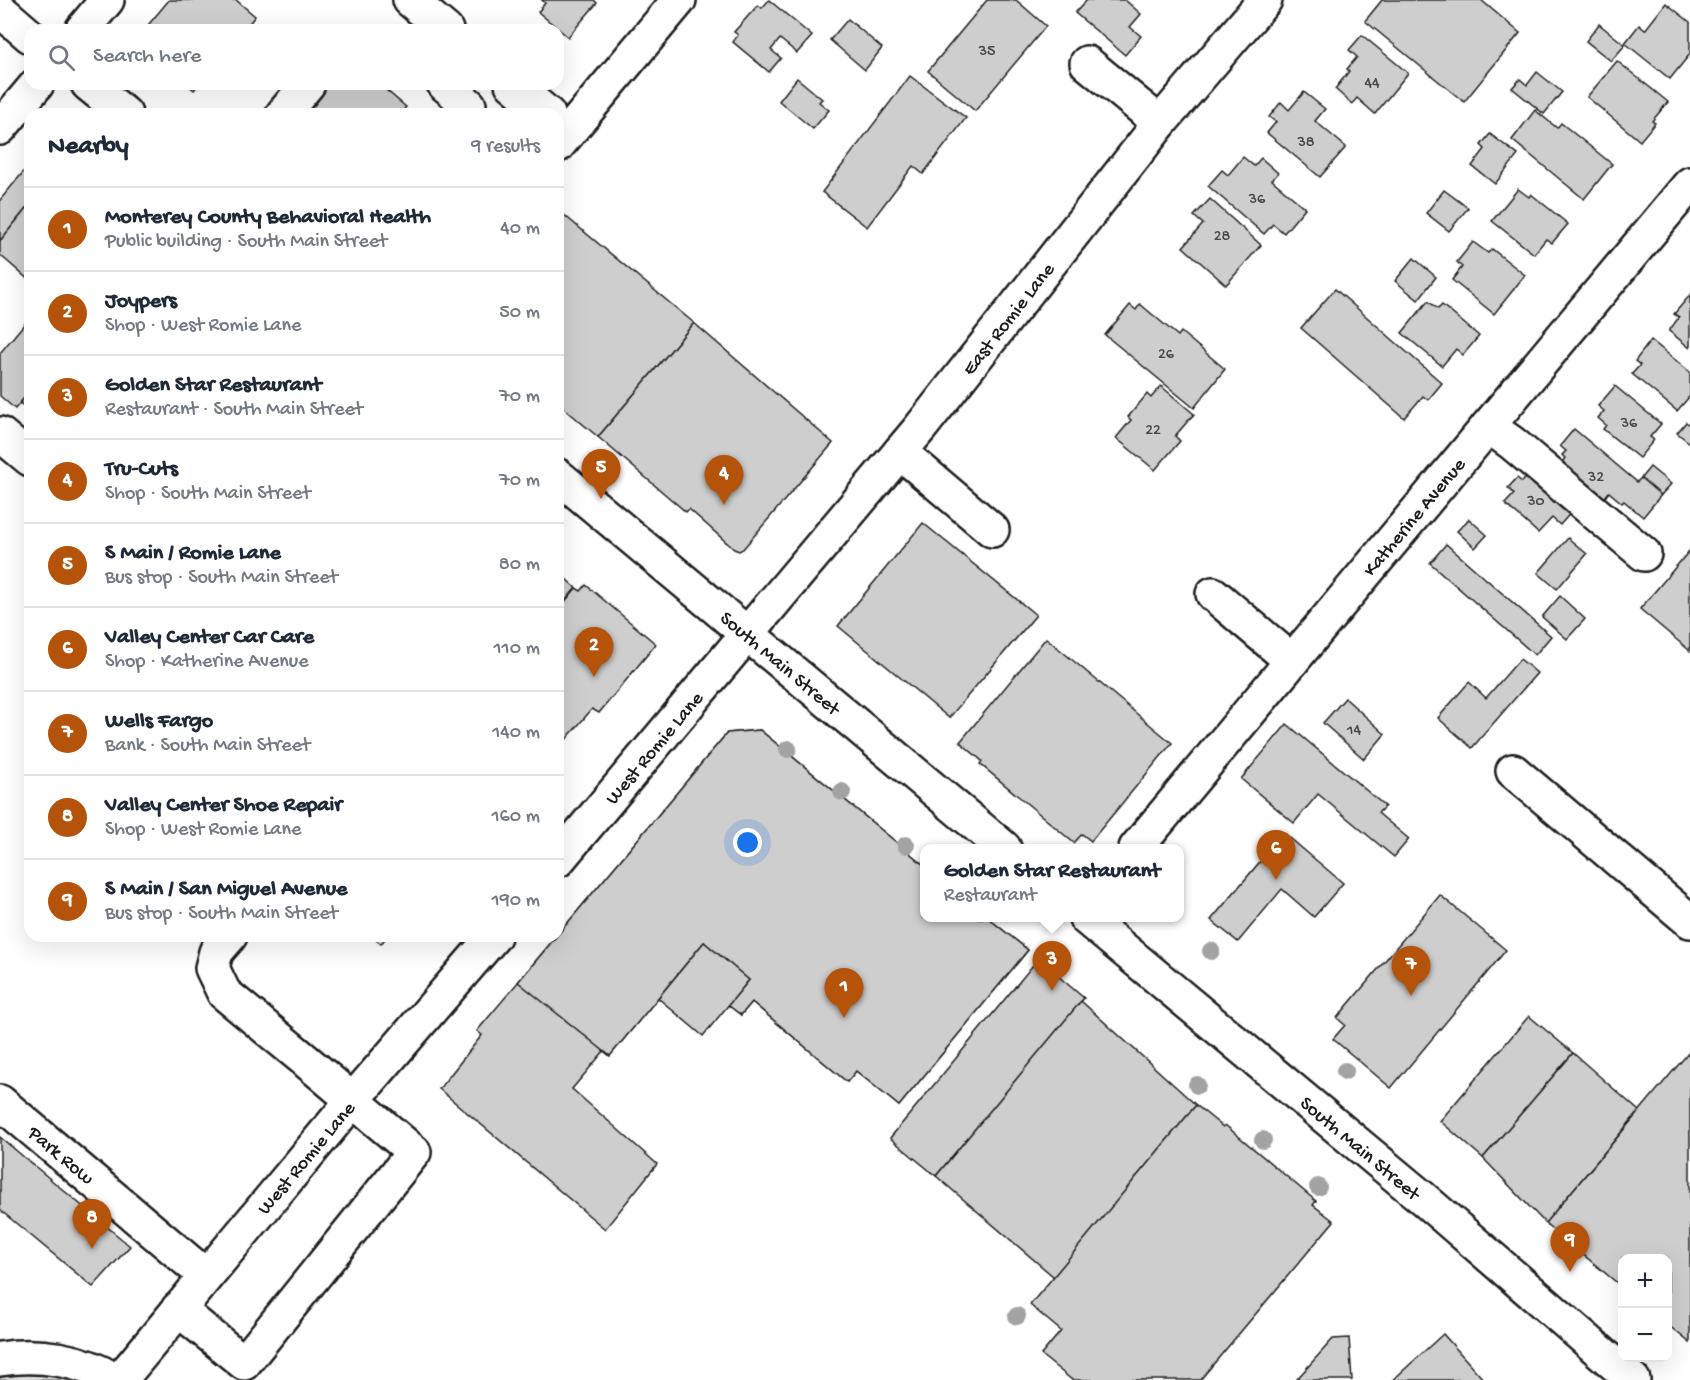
<!DOCTYPE html>
<meta charset="utf-8">
<style>
:root{--surface:#fff;--page:#f2f2f3;--text:#1f2937;--muted:#747a83;--line:#e0e1e3;--accent:#b45309}
body{margin:0;font-family:"Gochi Hand",sans-serif;background:var(--page);color:var(--text)}
.controls{position:absolute;right:18px;bottom:18px;display:grid;overflow:hidden;border-radius:12px;box-shadow:0 6px 24px #0002}
.controls button{width:54px;height:54px;display:grid;place-items:center;padding:0;border:0;border-bottom:2px solid var(--line);background:var(--surface);color:var(--text);font:30px sans-serif}
.you{position:absolute;left:748px;top:843px;width:21px;height:21px;margin:-15px;border:4px solid #fff;border-radius:50%;background:#1a73e8;box-shadow:0 0 0 9px #1a73e833}
.badge{display:grid;place-items:center;width:39px;height:39px;border-radius:50%;background:var(--accent);color:#fff;font-size:20px;font-weight:700}
.pin{position:absolute;translate:-50% -50px;filter:drop-shadow(0 2px 3px #0008)}
.pin::after{content:'';position:absolute;top:32px;width:21px;height:18px;background:inherit;clip-path:polygon(0 0,100% 0,50% 100%)}
.popup{position:absolute;left:920px;top:844px;width:264px;height:78px;box-sizing:border-box;display:grid;place-content:center;border-radius:12px;background:var(--surface);filter:drop-shadow(0 2px 4px #0005);font-size:20px;white-space:nowrap;color:var(--muted)}
.popup b{font-size:22px;color:var(--text)}
.popup::after{content:'';position:absolute;left:50%;top:100%;margin-left:-12px;border:12px solid transparent;border-top-color:var(--surface)}
.list{margin:0;padding:0;list-style:none}
h2{display:flex;justify-content:space-between;align-items:center;height:78px;margin:0;padding:0 24px;font-size:26px}
h2 small{font-size:20px;font-weight:400;color:var(--muted)}
.list li{display:grid;grid-template-columns:39px 1fr auto;gap:18px;align-items:center;box-sizing:border-box;height:84px;padding:0 24px;border-top:2px solid var(--line)}
.list b{display:block;font-size:22px;white-space:nowrap}
.list p{margin:0;font-size:20px;white-space:nowrap;color:var(--muted)}
.list em{font-size:20px;font-style:normal;color:var(--muted)}
.icon{flex:none;width:33px;height:33px;fill:none;stroke:currentColor;stroke-width:2;stroke-linecap:round;stroke-linejoin:round}
.map{position:relative;flex:none;width:1690px;height:1380px;overflow:hidden}
.search{position:absolute;background:var(--surface);box-shadow:0 6px 24px #0002;left:24px;top:24px;width:540px;height:66px;display:flex;align-items:center;gap:15px;box-sizing:border-box;padding:0 21px;border-radius:18px;color:var(--muted);font-size:22px}
.panel{position:absolute;background:var(--surface);box-shadow:0 6px 24px #0002;left:24px;top:108px;width:540px;height:834px;border-radius:18px}
.map>svg:first-child{display:block}
</style>
<div class="map">
<svg width="1690" height="1380" viewBox="0 0 1690 1380">
<rect width="100%" height="100%" fill="#fff"/>
<filter id="ink" filterUnits="userSpaceOnUse"><feTurbulence type="fractalNoise" baseFrequency=".0167" numOctaves="2"/><feDisplacementMap in="SourceGraphic" scale="12" xChannelSelector="R" yChannelSelector="G"/><feConvolveMatrix kernelMatrix="1 2 1 2 8 2 1 2 1" color-interpolation-filters="sRGB"/></filter>
<g filter="url(#ink)">
<polygon fill="#e2e2e2" stroke="#7f7f7f" stroke-width="1.5" points="0,1359 114,1380 0,1380"/>
<g fill="#cecece" stroke="#1c1c1c" stroke-width="1.5">
<polygon points="169,0 236,0 255,16 244,30 144,30"/>
<polygon points="542,0 594,0 597,3 568,37 538,12 545,3"/>
<polygon points="769,0 812,36 797,53 780,39 771,50 781,58 769,72 733,42 738,35 734,32 758,5 762,8"/>
<polygon points="987,0 1016,0 1046,26 975,111 928,71"/>
<polygon points="1087,0 1125,0 1141,14 1130,27 1141,36 1125,55 1075,13"/>
<polygon points="1382,0 1481,0 1520,33 1464,102 1365,21"/>
<polygon points="1666,3 1690,22 1690,54 1670,79 1625,43 1639,25 1645,30"/>
<polygon points="848,19 882,48 865,70 830,40"/>
<polygon points="1599,24 1625,45 1611,61 1586,41"/>
<polygon points="1362,35 1408,73 1375,114 1357,98 1352,104 1335,89 1349,71 1347,69 1357,57 1349,50"/>
<polygon points="1617,61 1668,102 1652,121 1655,123 1640,141 1587,97"/>
<polygon points="1537,72 1562,92 1544,114 1512,88 1520,79 1527,85"/>
<polygon points="910,76 966,118 923,174 913,166 867,227 822,192"/>
<polygon points="797,78 822,99 819,102 829,110 813,129 779,101"/>
<polygon points="187,84 199,84 194,90"/>
<polygon points="327,84 379,84 406,107 400,114 302,114"/>
<polygon points="1304,92 1325,109 1315,121 1346,147 1320,177 1267,133 1276,122 1269,117 1281,102 1289,110"/>
<polygon points="1535,110 1557,128 1561,123 1612,164 1584,199 1512,140"/>
<polygon points="1490,134 1518,155 1495,184 1472,166 1485,149 1481,145"/>
<polygon points="1243,157 1254,166 1261,158 1278,173 1272,180 1305,208 1284,233 1273,224 1264,234 1208,186 1222,170 1228,175"/>
<polygon points="30,164 30,204 0,241 0,200"/>
<polygon points="1518,189 1529,197 1531,194 1568,224 1552,243 1546,239 1534,254 1492,221"/>
<polygon points="1444,190 1468,208 1449,231 1426,213"/>
<polygon points="1210,199 1261,245 1226,285 1183,247 1203,224 1194,216"/>
<polygon points="30,204 30,281 0,255 0,241"/>
<polygon points="558,210 694,323 598,437 558,403"/>
<polygon points="1473,242 1488,253 1492,249 1525,275 1494,314 1452,280 1462,267 1457,262"/>
<polygon points="1414,258 1436,277 1418,300 1395,281"/>
<polygon points="1335,289 1442,383 1428,400 1423,396 1404,418 1301,328"/>
<polygon points="1690,295 1690,348 1669,331 1679,317 1674,314"/>
<polygon points="1428,301 1438,309 1442,305 1479,336 1463,355 1456,349 1442,366 1402,333"/>
<polygon points="1140,304 1178,336 1181,332 1225,369 1194,408 1105,335 1130,305 1136,310"/>
<polygon points="30,317 30,391 15,409 0,396 0,353"/>
<polygon points="694,323 833,443 743,549 739,551 734,549 689,509 686,512 598,437"/>
<polygon points="1651,340 1690,372 1690,396 1677,411 1632,374 1640,365 1635,361"/>
<polygon points="1161,386 1194,414 1175,436 1180,441 1155,470 1116,438 1131,420 1128,417 1147,394 1151,398"/>
<polygon points="1615,386 1661,424 1650,437 1654,440 1639,458 1603,429 1606,425 1598,418 1604,411 1598,406"/>
<polygon points="30,391 30,412 20,403"/>
<polygon points="1686,422 1690,425 1690,443 1677,433"/>
<polygon points="1574,429 1637,482 1641,478 1661,495 1643,517 1624,501 1622,503 1609,492 1602,501 1559,473 1565,465 1562,462 1565,458 1562,455 1566,451 1560,446"/>
<polygon points="1650,467 1671,484 1661,495 1641,478"/>
<polygon points="1532,472 1574,509 1560,525 1552,518 1538,533 1505,504 1514,494 1508,488 1517,478 1522,482"/>
<polygon points="1469,519 1487,535 1475,548 1457,531"/>
<polygon points="923,523 1036,615 949,718 838,626"/>
<polygon points="1568,538 1587,554 1557,589 1538,573"/>
<polygon points="1446,544 1551,636 1535,655 1430,563"/>
<polygon points="1690,550 1690,651 1640,609"/>
<polygon points="558,572 576,588 558,610"/>
<polygon points="586,585 656,644 599,713 592,709 558,749 558,610 576,588 581,591"/>
<polygon points="1560,596 1585,619 1567,639 1542,617"/>
<polygon points="1046,638 1172,743 1091,841 1082,834 1074,843 980,764 982,761 960,742"/>
<polygon points="1520,659 1537,673 1472,748 1438,718 1469,682 1486,698"/>
<polygon points="1345,698 1385,734 1364,759 1323,723"/>
<polygon points="1287,724 1385,806 1378,813 1409,839 1394,857 1318,794 1294,823 1241,779"/>
<polygon points="760,730 924,865 924,918 988,918 1028,950 899,1106 856,1071 847,1082 752,1002 741,1015 728,1005 749,980 704,942 610,1056 604,1051 572,1089 657,1164 605,1229 439,1089 482,1035 477,1031 727,733"/>
<polygon points="760,730 924,865 924,918 988,918 1028,950 899,1106 856,1071 847,1082 752,1002 741,1015 728,1005 749,980 704,942 610,1056 518,982 727,733"/>
<polygon points="1284,833 1343,883 1314,917 1282,889 1238,942 1211,920"/>
<polygon points="1440,895 1506,950 1391,1088 1333,1039 1345,1025 1337,1018"/>
<polygon points="371,936 387,936 381,944"/>
<polygon points="704,942 749,980 703,1036 658,998"/>
<polygon points="1038,959 1084,998 936,1176 890,1138"/>
<polygon points="1081,1001 1196,1105 1054,1277 936,1176"/>
<polygon points="1529,1016 1573,1053 1483,1158 1440,1121"/>
<polygon points="1690,1051 1690,1343 1668,1325 1668,1258 1622,1258 1622,1287 1545,1223"/>
<polygon points="1573,1053 1639,1111 1545,1223 1483,1158"/>
<polygon points="1196,1105 1223,1127 1225,1125 1316,1201 1313,1205 1334,1221 1200,1380 1072,1380 1041,1355 1061,1331 1030,1305"/>
<polygon points="0,1137 130,1246 93,1287 0,1210"/>
<polygon points="1443,1334 1484,1380 1393,1380"/>
<polygon points="1349,1338 1352,1380 1296,1380 1333,1339"/>
</g>
<g fill="none" stroke-linecap="round" stroke-linejoin="round">
<defs>
<g id="minor">
<polyline points="410,0 446,30"/>
<polyline points="82,30 107,0"/>
<polyline points="1087,63 1160,123"/>
<polyline points="444,84 469,105"/>
<polyline points="512,84 548,114"/>
<polyline points="283,114 308,84"/>
<polyline points="0,128 37,84"/>
<polyline points="558,145 679,0"/>
<polyline points="1488,426 1512,443 1644,554"/>
<polyline points="0,434 30,459"/>
<polyline points="900,452 992,530"/>
<polyline points="1213,594 1292,661"/>
<polyline points="1513,771 1690,921"/>
<polyline points="1136,848 1690,184"/>
<polyline points="558,860 747,634"/>
<polyline points="0,1102 206,1276"/>
<polyline points="178,1309 244,1363 414,1152 305,1060 224,993 212,968 216,952 230,936"/>
<path d="M0,1359c38,-6 81,0 114,21"/>
<polyline points="120,1380 353,1100 494,936"/>
</g>
<g id="major">
<polyline points="0,10 30,36"/>
<polyline points="88,84 125,114"/>
<polyline points="558,476 1004,848"/>
<polyline points="747,634 921,427 1160,123 1265,0"/>
<polyline points="1086,918 1419,1195 1633,1380"/>
</g>
</defs>
<use href="#minor" stroke="#1c1c1c" stroke-width="38"/>
<use href="#major" stroke="#1c1c1c" stroke-width="38"/>
<use href="#minor" stroke="#fff" stroke-width="33"/>
<use href="#major" stroke="#fff" stroke-width="33"/>
</g>
<g fill="#a3a3a3">
<circle cx="788" cy="749" r="9"/>
<circle cx="842" cy="792" r="9"/>
<circle cx="906" cy="845" r="9"/>
<circle cx="1211" cy="951" r="9"/>
<circle cx="1053" cy="965" r="9"/>
<circle cx="1345" cy="1071" r="9"/>
<circle cx="1197" cy="1085" r="9"/>
<circle cx="1263" cy="1140" r="9"/>
<circle cx="1318" cy="1187" r="9"/>
<circle cx="1017" cy="1316" r="9"/>
</g>
</g>
<g text-anchor="middle" stroke-width="6" stroke-linejoin="round" paint-order="stroke">
<g font-size="16" fill="#484848">
<text x="987" y="55">35</text>
<text x="1372" y="87">44</text>
<text x="1306" y="146">38</text>
<text x="1257" y="203">36</text>
<text x="1222" y="240">28</text>
<text x="1166" y="358">26</text>
<text x="1629" y="427">36</text>
<text x="1153" y="434">22</text>
<text x="1596" y="481">32</text>
<text x="1536" y="505">30</text>
<text x="1354" y="734">14</text>
</g>
<g font-size="20" fill="#1c1c1c" stroke="#fff">
<text transform="translate(1007 318) rotate(-52)" y="7">East Romie Lane</text>
<text transform="translate(1413 516) rotate(-50)" y="7">Katherine Avenue</text>
<text transform="translate(781 662) rotate(40)" y="7">South Main Street</text>
<text transform="translate(653 747) rotate(-50)" y="7">West Romie Lane</text>
<text transform="translate(1361 1147) rotate(40)" y="7">South Main Street</text>
<text transform="translate(62 1154) rotate(40)" y="7">Park Row</text>
<text transform="translate(305 1157) rotate(-50)" y="7">West Romie Lane</text>
</g>
</g>
</svg>
<div class="controls">
<button>+</button>
<button>−</button>
</div>
<div class="you"></div>
<div class="pin badge" style="left:844px;top:1018px">1</div>
<div class="pin badge" style="left:594px;top:677px">2</div>
<div class="pin badge" style="left:1052px;top:991px">3</div>
<div class="popup"><b>Golden Star Restaurant</b>Restaurant</div>
<div class="pin badge" style="left:724px;top:505px">4</div>
<div class="pin badge" style="left:601px;top:499px">5</div>
<div class="pin badge" style="left:1276px;top:880px">6</div>
<div class="pin badge" style="left:1411px;top:996px">7</div>
<div class="pin badge" style="left:92px;top:1249px">8</div>
<div class="pin badge" style="left:1570px;top:1272px">9</div>
<div class="search"><svg class="icon" aria-label="search" viewBox="0 0 24 24"><circle cx="10" cy="10" r="6"/><path d="M15 15l6 6"/></svg>Search here</div>
<section class="panel">
<h2>Nearby<small>9 results</small></h2>
<ul class="list">
<li><span class="badge">1</span><div><b>Monterey County Behavioral Health</b><p>Public building · South Main Street</p></div><em>40 m</em></li>
<li><span class="badge">2</span><div><b>Joypers</b><p>Shop · West Romie Lane</p></div><em>50 m</em></li>
<li><span class="badge">3</span><div><b>Golden Star Restaurant</b><p>Restaurant · South Main Street</p></div><em>70 m</em></li>
<li><span class="badge">4</span><div><b>Tru-Cuts</b><p>Shop · South Main Street</p></div><em>70 m</em></li>
<li><span class="badge">5</span><div><b>S Main / Romie Lane</b><p>Bus stop · South Main Street</p></div><em>80 m</em></li>
<li><span class="badge">6</span><div><b>Valley Center Car Care</b><p>Shop · Katherine Avenue</p></div><em>110 m</em></li>
<li><span class="badge">7</span><div><b>Wells Fargo</b><p>Bank · South Main Street</p></div><em>140 m</em></li>
<li><span class="badge">8</span><div><b>Valley Center Shoe Repair</b><p>Shop · West Romie Lane</p></div><em>160 m</em></li>
<li><span class="badge">9</span><div><b>S Main / San Miguel Avenue</b><p>Bus stop · South Main Street</p></div><em>190 m</em></li>
</ul>
</section>
</div>
